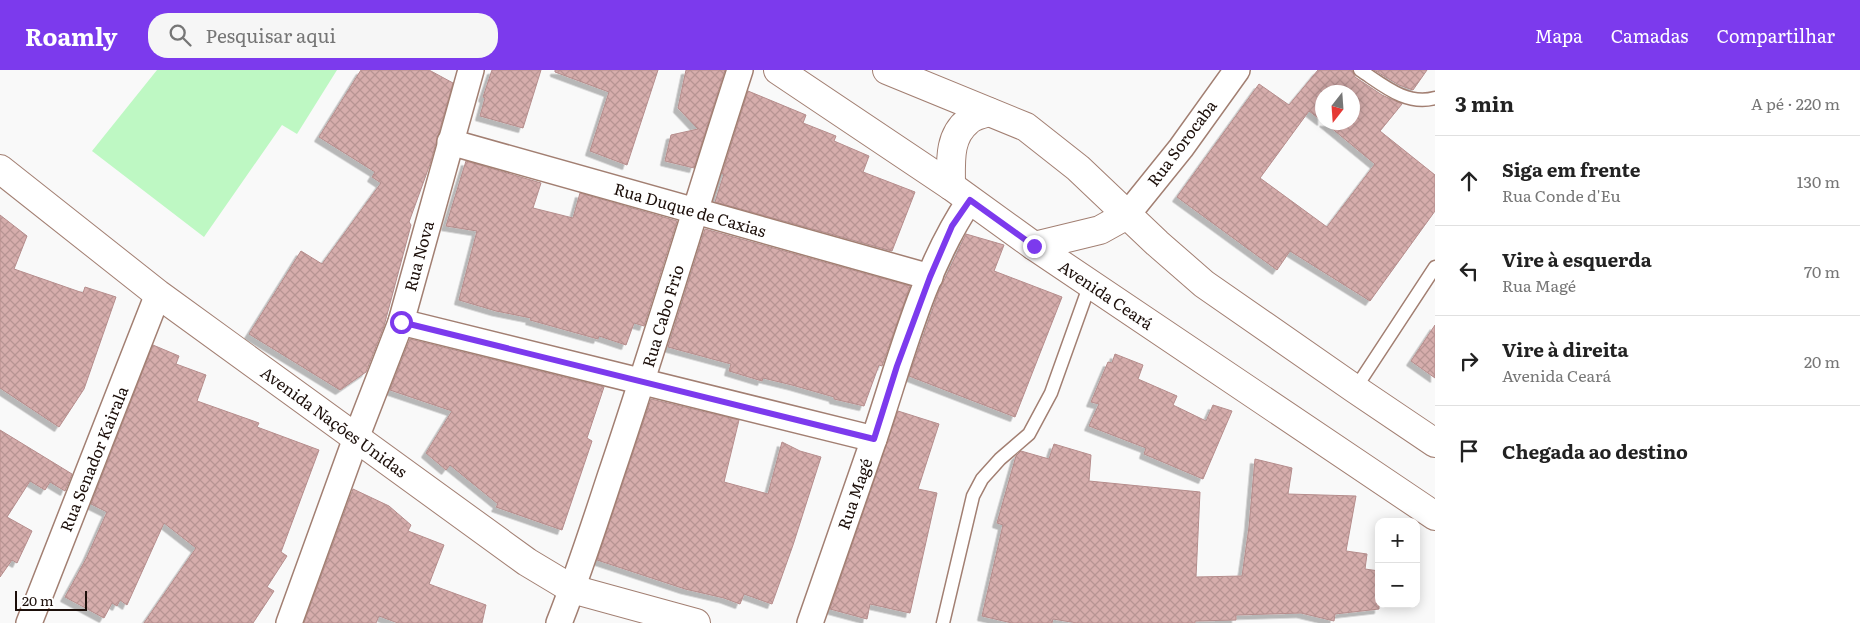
<!DOCTYPE html>
<html lang="pt">
<meta charset="utf-8">
<style>
:root{--surface:#fff;--page:#f6f6f6;--text:#222;--muted:#767676;--line:#e0e0e0;--accent:#7c3aed}
body{margin:0;font-family:Literata,serif;background:var(--page);color:var(--text)}
.controls{position:absolute;right:15px;bottom:15px;display:grid;overflow:hidden;border-radius:10px;box-shadow:0 2px 12px #0003}
.controls button{width:45px;height:45px;display:grid;place-items:center;padding:0;border:0;border-bottom:1px solid var(--line);background:var(--surface);color:var(--text);font:25px sans-serif}
.compass{position:absolute;left:1315px;top:15px;width:45px;height:45px;border-radius:50%;background:var(--surface);box-shadow:0 2px 12px #0003;rotate:197deg}
.scale{position:absolute;left:15px;bottom:12px;width:72px;box-sizing:border-box;padding-left:5px;border:2px solid #1c0f0a;border-top:0;font-size:14px;line-height:18px;white-space:nowrap;color:#1c0f0a;-webkit-text-stroke:4px #fff;paint-order:stroke}
.stop{position:absolute;width:15px;height:15px;margin:-11px;border:4px solid #7c3aed;border-radius:50%;background:#fff}
.stop.end{background:#7c3aed;border-color:#fff;box-shadow:0 1px 5px #0008}
.list{margin:0;padding:0;list-style:none}
h2{display:flex;justify-content:space-between;align-items:center;height:65px;margin:0;padding:0 20px;font-size:21px}
h2 small{font-size:16px;font-weight:400;color:var(--muted)}
.list li{display:grid;grid-template-columns:32px 1fr auto;gap:15px;align-items:center;box-sizing:border-box;height:90px;padding:0 20px;border-top:1px solid var(--line)}
.list b{display:block;font-size:19px;white-space:nowrap}
.list p{margin:0;font-size:16px;white-space:nowrap;color:var(--muted)}
.list em{font-size:16px;font-style:normal;color:var(--muted)}
.icon{flex:none;width:28px;height:28px;fill:none;stroke:currentColor;stroke-width:2;stroke-linecap:round;stroke-linejoin:round}
.map{position:relative;flex:none;width:1435px;height:553px;overflow:hidden}
header{display:flex;align-items:center;gap:30px;box-sizing:border-box;height:70px;padding:0 25px;background:var(--accent);color:#fff}
header strong{font-size:24px}
nav{display:flex;gap:28px;margin-inline-start:auto;font-size:18px}
.search{width:350px;height:45px;background:var(--page);display:flex;align-items:center;gap:12px;box-sizing:border-box;padding:0 18px;border-radius:20px;color:var(--muted);font-size:19px}
main{display:flex}
aside{flex:1;background:var(--surface)}
.map>svg:first-child{display:block}
</style>
<header>
<strong>Roamly</strong>
<div class="search"><svg class="icon" aria-label="search" viewBox="0 0 24 24"><circle cx="10" cy="10" r="6"/><path d="M15 15l6 6"/></svg>Pesquisar aqui</div>
<nav><a>Mapa</a><a>Camadas</a><a>Compartilhar</a></nav>
</header>
<main>
<div class="map">
<svg width="1435" height="553" viewBox="0 0 1435 553">
<defs>
<pattern id="building-cross-hatch" width="8" height="8" patternUnits="userSpaceOnUse" patternTransform="scale(1.25)"><rect width="8" height="8" fill="#d6adac"/><path d="M0 0l8 8M0 8l8-8" fill="none" stroke="#b79493"/></pattern>
<filter id="shadow"><feDropShadow dx="-4.5" dy="4.5" stdDeviation="0" flood-color="#0004"/></filter>
</defs>
<rect width="100%" height="100%" fill="#f9f9f9"/>
<polygon fill="#bef8c3" points="157,0 337,0 297,64 282,55 204,167 92,81"/>
<g fill="url(#building-cross-hatch)" stroke="#b58d8c" fill-rule="evenodd" filter="url(#shadow)">
<polygon points="361,0 429,0 453,13 430,94 409,152 411,155 384,256 366,302 340,320 249,264 301,181 322,194 381,113 372,107 375,102 319,67"/>
<polygon points="492,0 541,0 523,58 480,46 485,28 483,27"/>
<polygon points="555,0 658,0 627,95 590,81 609,22 555,2"/>
<polygon points="686,0 725,0 694,98 665,91 671,65 698,59 678,38"/>
<path d="M1318,0h34l3,7 27,18 20,9 -22,27 55,44v36l-65,90 -80,-50 -13,19 -100,-73 82,-113 30,21zM1322,22h30v30h-28l51,42 -48,63 -67,-49 49,-67 13,10z"/>
<polygon points="1374,0 1427,0 1413,20 1399,15"/>
<polygon points="748,21 806,45 803,53 836,66 834,71 869,86 863,102 915,122 892,181 715,132 724,104 722,104"/>
<polygon points="466,91 541,113 533,138 573,148 580,123 677,151 644,256 634,253 626,275 599,266 598,269 530,250 531,248 496,241 459,230 477,161 446,156"/>
<polygon points="0,145 27,166 14,199 83,223 85,217 116,227 84,319 59,357 0,318"/>
<polygon points="705,159 910,216 882,296 879,295 864,336 834,329 834,327 792,315 763,308 762,311 729,301 731,294 668,277"/>
<polygon points="966,164 1004,175 994,201 1062,227 1015,347 909,306 939,221"/>
<polygon points="1435,255 1435,308 1411,291"/>
<polygon points="410,269 604,317 587,368 592,371 562,460 496,437 498,434 450,395 446,400 426,383 452,341 390,320"/>
<polygon points="153,275 179,286 176,294 206,305 197,331 259,353 257,357 319,380 281,482 287,486 267,517 274,521 253,553 144,553 196,478 164,453 127,535 120,530 117,536 112,533 104,548 65,527 87,487 107,442 91,434"/>
<polygon points="1115,284 1143,295 1138,309 1177,326 1173,335 1206,351 1213,335 1232,341 1203,409 1144,384 1146,378 1089,356 1099,334 1091,332 1108,292 1112,293"/>
<polygon points="651,329 739,350 724,412 768,424 782,372 800,381 821,387 793,475 772,534 744,524 740,534 724,528 685,519 597,490"/>
<polygon points="898,341 939,354 918,419 937,423 910,543 870,534 867,549 830,539"/>
<polygon points="0,360 72,404 65,421 50,412 45,420 30,411 7,447 32,461 17,493 12,490 0,507"/>
<polygon points="1054,374 1091,385 1089,411 1200,422 1196,507 1242,506 1249,457 1255,389 1292,398 1288,424 1356,426 1346,481 1367,484 1365,499 1379,501 1379,539 1335,544 1334,551 1301,543 1236,545 1236,550 1195,551 1195,553 1077,553 1053,549 1052,553 1012,553 982,546 1003,455 997,453 1016,386 1021,381 1049,389"/>
<polygon points="353,419 389,436 411,455 408,461 444,475 429,514 486,535 482,553 398,553 379,546 376,553 304,553"/>
</g>
<g fill="none" stroke-linecap="round" stroke-linejoin="round">
<defs>
<g id="lane">
<path d="M1360,0c23,15 46,36 75,28"/>
<polyline points="1355,319 1435,197"/>
<polyline points="943,553 973,426 982,409 1000,389 1029,364 1051,323 1090,214"/>
</g>
<g id="street">
<polyline points="450,72 930,207"/>
<polyline points="1127,145 1181,78 1237,0"/>
<polyline points="401,252 874,369"/>
<polyline points="29,553 158,224"/>
<polyline points="289,553 356,368 401,252 471,0"/>
<path d="M559,553c19,-48 35,-97 51,-146 46,-135 86,-272 130,-407"/>
<path d="M810,553c21,-61 43,-122 64,-184 27,-80 48,-168 96,-239"/>
</g>
<polyline id="secondary" points="0,99 158,224 527,492 572,519 696,553"/>
<g id="primary">
<polyline points="778,0 951,116 1034,176 1435,446"/>
<polyline points="887,0 1026,57 1078,98 1157,173 1204,214 1355,319 1435,373"/>
<path d="M951,116c0,-23 -3,-49 17,-65 5,-5 14,-7 21,-9"/>
<polyline points="1034,176 1100,160 1127,145"/>
</g>
</defs>
<use href="#lane" stroke="#a27f72" stroke-width="15"/>
<use href="#street" stroke="#a27f72" stroke-width="28"/>
<use href="#secondary" stroke="#a27f72" stroke-width="30"/>
<use href="#primary" stroke="#a27f72" stroke-width="30"/>
<use href="#lane" stroke="#fff" stroke-width="12"/>
<use href="#street" stroke="#fff" stroke-width="25"/>
<use href="#secondary" stroke="#fff" stroke-width="28"/>
<use href="#primary" stroke="#fff" stroke-width="28"/>
</g>
<g fill="none" stroke-linecap="round" stroke-linejoin="round">
<polyline stroke="#7c3aed" stroke-width="6" points="401,252 874,369 897,296 930,207 952,156 970,130 1034,176"/>
</g>
<g text-anchor="middle" stroke-width="4" stroke-linejoin="round" paint-order="stroke">
<g font-size="16" fill="#1c0f0a" stroke="#fff">
<text transform="translate(1182 73) rotate(-53)" y="6">Rua Sorocaba</text>
<text transform="translate(690 140) rotate(16)" y="6">Rua Duque de Caxias</text>
<text transform="translate(419 186) rotate(-75)" y="6">Rua Nova</text>
<text transform="translate(1106 225) rotate(34)" y="6">Avenida Ceará</text>
<text transform="translate(663 246) rotate(-73)" y="6">Rua Cabo Frio</text>
<text transform="translate(334 352) rotate(36)" y="6">Avenida Nações Unidas</text>
<text transform="translate(94 389) rotate(-68)" y="6">Rua Senador Kairala</text>
<text transform="translate(855 424) rotate(-71)" y="6">Rua Magé</text>
</g>
</g>
</svg>
<div class="controls">
<button>+</button>
<button>−</button>
</div>
<svg class="compass" viewBox="-18 -18 36 36"><path d="M0-13l5 13h-10z" fill="#e53935"/><path d="M0 13l5-13h-10z" fill="#767676"/></svg>
<div class="scale">20 m</div>
<div class="stop" style="left:401px;top:252px"></div>
<div class="stop end" style="left:1034px;top:176px"></div>
</div>
<aside>
<h2>3 min<small>A pé · 220 m</small></h2>
<ul class="list">
<li><svg class="icon" aria-label="ahead" viewBox="0 0 24 24"><path d="M12 20V5M6 11l6-6 6 6"/></svg><div><b>Siga em frente</b><p>Rua Conde d'Eu</p></div><em>130 m</em></li>
<li><svg class="icon" aria-label="left" viewBox="0 0 24 24"><path d="M17 20v-9H6M10 6l-5 5 5 5"/></svg><div><b>Vire à esquerda</b><p>Rua Magé</p></div><em>70 m</em></li>
<li><svg class="icon" aria-label="right" viewBox="0 0 24 24"><path d="M7 20v-9h11M14 6l5 5-5 5"/></svg><div><b>Vire à direita</b><p>Avenida Ceará</p></div><em>20 m</em></li>
<li><svg class="icon" aria-label="arrive" viewBox="0 0 24 24"><path d="M6 21V4h12l-3 4 3 4H6"/></svg><div><b>Chegada ao destino</b></div></li>
</ul>
</aside>
</main>
